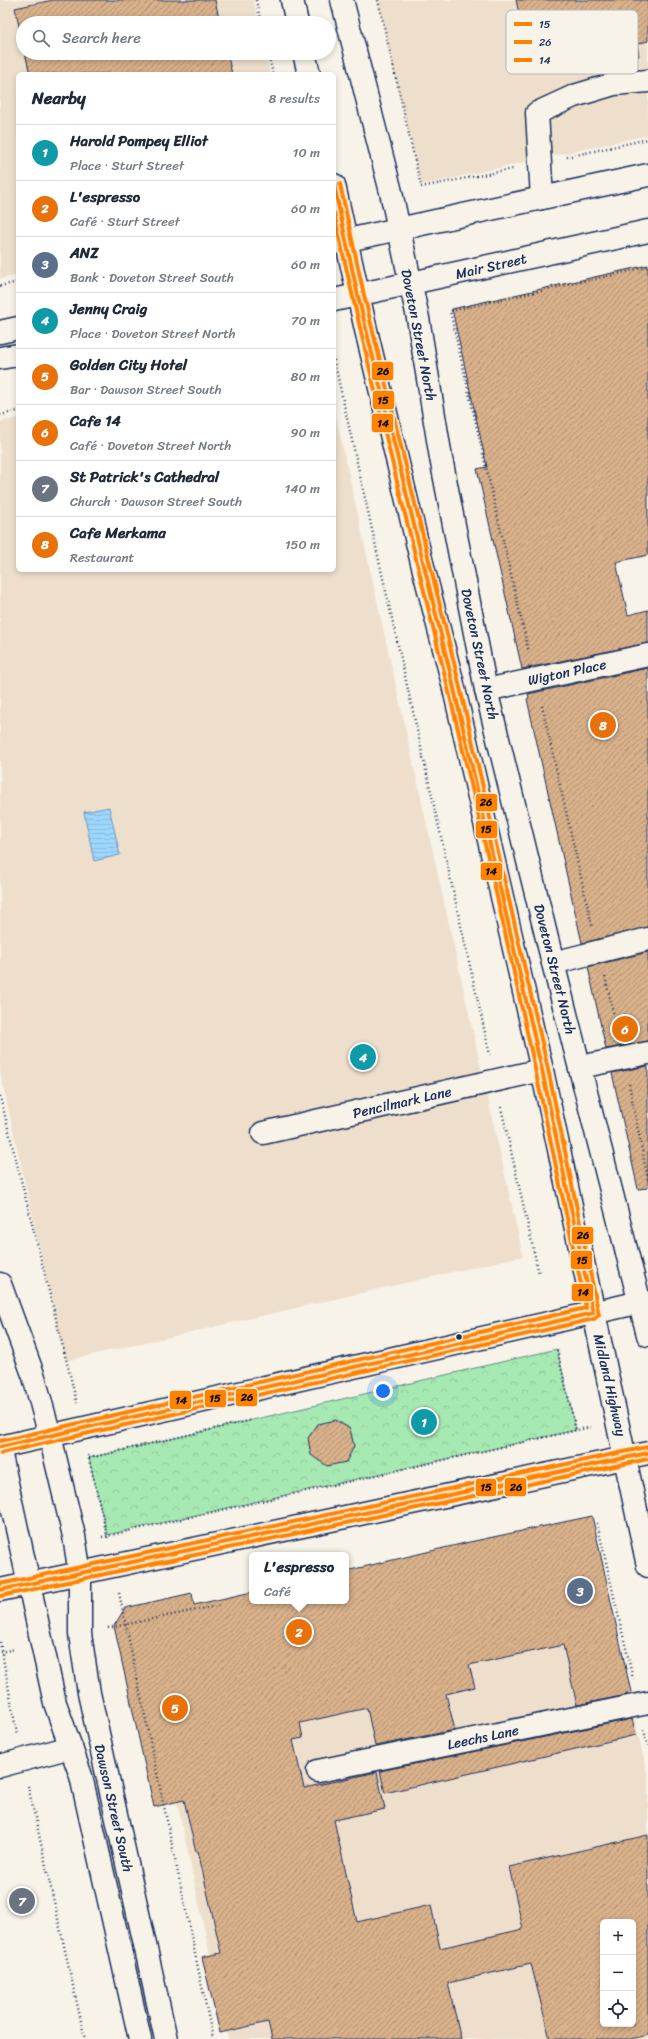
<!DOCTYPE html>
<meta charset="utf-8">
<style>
:root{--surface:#fff;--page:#f6f6f7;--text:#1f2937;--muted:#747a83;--line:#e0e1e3;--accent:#7c3aed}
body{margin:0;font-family:Sriracha,sans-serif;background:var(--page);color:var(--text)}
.controls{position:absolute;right:12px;bottom:12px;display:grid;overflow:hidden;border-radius:6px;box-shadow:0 2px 6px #0003}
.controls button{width:36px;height:36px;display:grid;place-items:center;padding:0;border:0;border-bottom:1px solid var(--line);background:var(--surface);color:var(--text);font:20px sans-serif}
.you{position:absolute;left:383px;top:1391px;width:14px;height:14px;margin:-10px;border:3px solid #fff;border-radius:50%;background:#1a73e8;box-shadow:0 0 0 6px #1a73e833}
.badge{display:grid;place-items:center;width:26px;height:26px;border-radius:50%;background:var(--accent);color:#fff;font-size:13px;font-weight:700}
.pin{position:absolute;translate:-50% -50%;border:2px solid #fff;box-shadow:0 1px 4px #0006}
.popup{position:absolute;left:249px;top:1552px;width:100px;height:52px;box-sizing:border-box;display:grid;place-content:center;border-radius:6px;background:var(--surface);filter:drop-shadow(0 1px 3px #0005);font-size:13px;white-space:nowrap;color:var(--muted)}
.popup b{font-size:15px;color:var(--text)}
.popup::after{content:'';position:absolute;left:50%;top:100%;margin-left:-8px;border:8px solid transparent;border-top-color:var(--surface)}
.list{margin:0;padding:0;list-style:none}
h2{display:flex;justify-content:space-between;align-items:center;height:52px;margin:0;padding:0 16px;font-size:17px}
h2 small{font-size:13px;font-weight:400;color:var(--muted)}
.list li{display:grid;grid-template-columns:26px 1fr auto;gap:12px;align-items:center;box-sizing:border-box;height:56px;padding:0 16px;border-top:1px solid var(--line)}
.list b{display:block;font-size:15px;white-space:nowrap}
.list p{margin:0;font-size:13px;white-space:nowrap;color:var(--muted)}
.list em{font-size:13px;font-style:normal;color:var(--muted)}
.icon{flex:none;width:22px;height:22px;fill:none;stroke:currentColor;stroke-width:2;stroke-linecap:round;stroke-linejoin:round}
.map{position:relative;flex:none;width:648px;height:2039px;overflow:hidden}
.search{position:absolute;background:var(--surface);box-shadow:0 2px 6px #0003;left:16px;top:16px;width:320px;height:44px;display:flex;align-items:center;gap:10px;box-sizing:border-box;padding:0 14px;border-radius:22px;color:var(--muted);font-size:15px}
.panel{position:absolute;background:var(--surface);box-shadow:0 2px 6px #0003;left:16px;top:72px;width:320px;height:500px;border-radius:6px}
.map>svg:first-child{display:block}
</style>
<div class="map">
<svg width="648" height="2039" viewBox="0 0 648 2039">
<defs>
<pattern id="forest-crowns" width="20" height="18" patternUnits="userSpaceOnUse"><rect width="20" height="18" fill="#a7e9b2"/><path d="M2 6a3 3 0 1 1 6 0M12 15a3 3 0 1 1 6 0" fill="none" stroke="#8fc89c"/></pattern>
<pattern id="water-rules" width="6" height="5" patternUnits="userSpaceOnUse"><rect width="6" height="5" fill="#9ed7fe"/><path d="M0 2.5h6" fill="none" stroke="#88b9dc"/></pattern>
<pattern id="building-hatch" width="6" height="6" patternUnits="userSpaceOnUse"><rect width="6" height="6" fill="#d9b18a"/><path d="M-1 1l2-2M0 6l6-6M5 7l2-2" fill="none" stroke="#af9074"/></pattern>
</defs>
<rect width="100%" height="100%" fill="#f7f3e8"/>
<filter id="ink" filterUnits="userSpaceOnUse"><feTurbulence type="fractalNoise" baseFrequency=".025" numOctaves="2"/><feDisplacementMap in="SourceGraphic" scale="8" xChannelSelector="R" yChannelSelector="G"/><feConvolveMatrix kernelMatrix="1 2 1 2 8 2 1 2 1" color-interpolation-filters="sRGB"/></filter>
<g filter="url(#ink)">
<g fill="#eedfcc" fill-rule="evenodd">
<polygon points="0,0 253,0 259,23 23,23 23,53 265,53 270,74 18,74 18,275 0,279"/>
<polygon points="377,0 648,0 648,135 421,185"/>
<polygon points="334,408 523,1256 65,1361 0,1072 0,422 18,418 18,570 334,570"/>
<path d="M594,1534l54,244v261h-420l-87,-405 205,-33zM603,1922h30v102h-30z"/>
</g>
<polygon fill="url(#forest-crowns)" stroke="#618c88" points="557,1349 576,1430 107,1535 89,1458"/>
<polygon fill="url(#water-rules)" stroke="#6a94be" points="109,807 120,855 94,861 84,812"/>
<g fill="url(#building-hatch)" stroke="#1b2f5e" fill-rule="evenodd">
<polygon points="53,0 215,0 220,23 23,23 23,44 15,8"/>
<polygon points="516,0 648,0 648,41 637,44 639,56 574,71 572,59 531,68"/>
<polygon points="25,53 227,53 232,74 30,74"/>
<polygon points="648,265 648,555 616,562 628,615 648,610 648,643 522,669 477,469 487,467 452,309"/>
<polygon points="648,668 648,927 582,943 527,699 529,698 528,694"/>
<polygon points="648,952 648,1041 606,1049 588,967"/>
<polygon points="648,1066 648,1188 638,1189 612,1073"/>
<polygon points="336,1420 350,1429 354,1446 346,1462 327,1466 311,1455 308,1438 318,1424"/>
<path d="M592,1516l39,176 -5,1 1,2 -50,10 -14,-60 -94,20 6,22 -29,7 9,36 -80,16 -8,-38 -67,15 3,15 -10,2 11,48 73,-16 8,37 -51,11 23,102 74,-17 9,43 83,-19 -14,-62 139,-32v200l-17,4h-81l-19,-75 -83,19 13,56h-189l-4,-17 -48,11 -18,-76 19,-4 -23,-102 -2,1 -12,-52 -30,7 -40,-181 11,-18 67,-15 2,12 58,-13v9h94v-30l119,-28zM603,1922h30v102h-30z"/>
<polygon points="632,1719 636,1735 385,1793 380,1771"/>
</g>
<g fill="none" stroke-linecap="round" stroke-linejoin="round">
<defs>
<g id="minor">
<polyline points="542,198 537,113 574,96 614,84 648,81"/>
<polyline points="486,690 648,655"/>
<polyline points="553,963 648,939"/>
<polyline points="580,1067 648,1053"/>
<polyline points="263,1133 542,1070"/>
<polyline points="0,1284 34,1377 50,1436 74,1536 80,1574 80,1634 89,1693 166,2039"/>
<polyline points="0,1451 55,1703 81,1776 140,2039"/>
<polyline points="0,1766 71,1747"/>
<polyline points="318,1771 648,1703"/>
</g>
<g id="major">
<polyline points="334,243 648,175"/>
<polyline points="334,300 648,231"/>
<polyline points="0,332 18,328"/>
<polyline points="0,358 18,355"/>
<polyline points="0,1447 641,1302"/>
<polyline points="0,1590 648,1453"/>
</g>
<g id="highway">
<polyline points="292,0 297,23"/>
<polyline points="342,0 391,192 418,318 441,458 486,690 553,963 648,1335"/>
<polyline points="304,53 309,74"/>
<polyline points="334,185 366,330 420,555 452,680 542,1070 648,1566"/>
</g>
</defs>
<use href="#minor" stroke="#1b2f5e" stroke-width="25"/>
<use href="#major" stroke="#1b2f5e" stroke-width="25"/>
<use href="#highway" stroke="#1b2f5e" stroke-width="25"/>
<g stroke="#1b2f5e" stroke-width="2.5" stroke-dasharray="1 3" stroke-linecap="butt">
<polyline points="256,0 261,23"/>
<polyline points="378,0 421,187 513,169"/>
<polyline points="268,53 273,74"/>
<polyline points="567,157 648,139"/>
<polyline points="0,286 18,282"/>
<polyline points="334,360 490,1055"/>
<polyline points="0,415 18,411"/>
<polyline points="529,653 450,311 648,267"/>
<polyline points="542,706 592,926"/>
<polyline points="605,977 618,1033"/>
<polyline points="629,1084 648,1180"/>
<polyline points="0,1096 77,1403"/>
<polyline points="501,1107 539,1274"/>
<polyline points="557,1350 576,1430"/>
<polyline points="88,1455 108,1539"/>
<polyline points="89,1458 252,1420"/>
<polyline points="597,1523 633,1679"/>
<polyline points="102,1537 591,1427"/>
<polyline points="119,1593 213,2039"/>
<polyline points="108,1628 221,1605"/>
<polyline points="0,1642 17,1734"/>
<polyline points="0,1652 15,1649"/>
<polyline points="644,1730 648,1746"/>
<polyline points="28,1786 85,2039"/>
</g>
<use href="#minor" stroke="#f7f3e8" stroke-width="22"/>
<use href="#major" stroke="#f7f3e8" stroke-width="22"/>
<use href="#highway" stroke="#f7f3e8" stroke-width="22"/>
<defs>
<g id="bus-1">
<polyline points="0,1447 593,1313 542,1070 452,680 358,296 334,185"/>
<polyline points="0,1590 648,1453"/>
</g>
<g id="bus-2">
<polyline points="1,1453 594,1319 599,1315 548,1069 458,679 364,295 340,184"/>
<polyline points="1,1596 648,1459"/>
</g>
<g id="bus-3">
<path d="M0,1441l586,-133c-44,-209 -89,-420 -140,-628 -38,-155 -78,-310 -112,-467"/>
<polyline points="0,1584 647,1447"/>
</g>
</defs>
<use href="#bus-1" stroke="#f7f3e8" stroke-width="7"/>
<use href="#bus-2" stroke="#f7f3e8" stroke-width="7"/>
<use href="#bus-3" stroke="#f7f3e8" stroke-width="7"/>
<use href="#bus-1" stroke="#ff8200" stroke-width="4"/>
<use href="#bus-2" stroke="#ff8200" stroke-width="4"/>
<use href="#bus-3" stroke="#ff8200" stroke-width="4"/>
</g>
</g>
<circle fill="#1b2f5e" stroke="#f7f3e8" stroke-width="1.5" cx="459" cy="1337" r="3.5"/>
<g text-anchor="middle" stroke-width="3.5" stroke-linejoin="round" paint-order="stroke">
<g font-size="14" fill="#1b2f5e" stroke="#f7f3e8">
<text transform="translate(491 266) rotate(-13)" y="5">Mair Street</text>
<text transform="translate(419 335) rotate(79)" y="5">Doveton Street North</text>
<text transform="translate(480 654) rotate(78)" y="5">Doveton Street North</text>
<text transform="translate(567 672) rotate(-12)" y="5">Wigton Place</text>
<text transform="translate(555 969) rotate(76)" y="5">Doveton Street North</text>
<text transform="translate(402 1102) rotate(-13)" y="5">Pencilmark Lane</text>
<text transform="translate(610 1385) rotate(77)" y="5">Midland Highway</text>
<text transform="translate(483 1737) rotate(-12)" y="5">Leechs Lane</text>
<text transform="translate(114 1808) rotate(77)" y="5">Dawson Street South</text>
</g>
</g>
<rect x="506" y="10" width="132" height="64" rx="6" fill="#f7f3e8" stroke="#b5b8bf" stroke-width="1"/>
<rect x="514" y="22" width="18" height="4" fill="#ff8200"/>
<rect x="514" y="40" width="18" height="4" fill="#ff8200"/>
<rect x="514" y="58" width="18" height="4" fill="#ff8200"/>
<g font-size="11" fill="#1b2f5e">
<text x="539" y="28">15</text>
<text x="539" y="46">26</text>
<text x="539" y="64">14</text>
</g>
<g stroke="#f7f3e8" stroke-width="1.5">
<rect x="371" y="361" width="23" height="20" rx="4" fill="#ff8200"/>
<rect x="372" y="390" width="23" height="20" rx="4" fill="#ff8200"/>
<rect x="371" y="413" width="23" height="20" rx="4" fill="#ff8200"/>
<rect x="475" y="793" width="23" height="19" rx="4" fill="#ff8200"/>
<rect x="475" y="820" width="23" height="19" rx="4" fill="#ff8200"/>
<rect x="480" y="862" width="23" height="19" rx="4" fill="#ff8200"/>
<rect x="571" y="1226" width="23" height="19" rx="4" fill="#ff8200"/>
<rect x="570" y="1250" width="23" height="20" rx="4" fill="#ff8200"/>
<rect x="571" y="1283" width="23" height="19" rx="4" fill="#ff8200"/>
<rect x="235" y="1388" width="23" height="19" rx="4" fill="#ff8200"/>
<rect x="204" y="1389" width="23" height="19" rx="4" fill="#ff8200"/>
<rect x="169" y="1390" width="23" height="20" rx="4" fill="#ff8200"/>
<rect x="504" y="1477" width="23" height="20" rx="4" fill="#ff8200"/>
<rect x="475" y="1478" width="22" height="19" rx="4" fill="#ff8200"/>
</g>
<g font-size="11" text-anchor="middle" font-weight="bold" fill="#111">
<text x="383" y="375">26</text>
<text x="383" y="404">15</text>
<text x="383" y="427">14</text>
<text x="486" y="806">26</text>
<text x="486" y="833">15</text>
<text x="491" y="875">14</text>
<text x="583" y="1239">26</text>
<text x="582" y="1264">15</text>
<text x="583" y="1296">14</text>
<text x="247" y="1401">26</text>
<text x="215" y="1402">15</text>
<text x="181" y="1404">14</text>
<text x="516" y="1491">26</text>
<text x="486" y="1491">15</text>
</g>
</svg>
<div class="controls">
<button>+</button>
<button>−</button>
<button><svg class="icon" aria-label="locate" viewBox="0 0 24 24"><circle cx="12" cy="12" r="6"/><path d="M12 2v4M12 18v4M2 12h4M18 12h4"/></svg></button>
</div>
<div class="you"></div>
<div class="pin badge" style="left:424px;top:1422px;background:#0f9aa8">1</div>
<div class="pin badge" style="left:299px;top:1632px;background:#e8710a">2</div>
<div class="popup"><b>L'espresso</b>Café</div>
<div class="pin badge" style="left:580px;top:1591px;background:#5c6f8a">3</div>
<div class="pin badge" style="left:363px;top:1057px;background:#0f9aa8">4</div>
<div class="pin badge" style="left:175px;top:1708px;background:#e8710a">5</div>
<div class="pin badge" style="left:625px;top:1029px;background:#e8710a">6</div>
<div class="pin badge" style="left:22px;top:1901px;background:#6b7280">7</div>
<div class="pin badge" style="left:603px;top:725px;background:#e8710a">8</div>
<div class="search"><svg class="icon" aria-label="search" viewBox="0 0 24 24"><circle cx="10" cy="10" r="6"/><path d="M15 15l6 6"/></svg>Search here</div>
<section class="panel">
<h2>Nearby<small>8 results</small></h2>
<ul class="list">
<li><span class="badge" style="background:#0f9aa8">1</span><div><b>Harold Pompey Elliot</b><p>Place · Sturt Street</p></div><em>10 m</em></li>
<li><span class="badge" style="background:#e8710a">2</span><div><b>L'espresso</b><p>Café · Sturt Street</p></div><em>60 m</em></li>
<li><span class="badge" style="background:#5c6f8a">3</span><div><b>ANZ</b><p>Bank · Doveton Street South</p></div><em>60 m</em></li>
<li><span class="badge" style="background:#0f9aa8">4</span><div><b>Jenny Craig</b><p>Place · Doveton Street North</p></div><em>70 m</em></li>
<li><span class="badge" style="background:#e8710a">5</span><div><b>Golden City Hotel</b><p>Bar · Dawson Street South</p></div><em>80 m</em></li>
<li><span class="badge" style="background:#e8710a">6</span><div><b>Cafe 14</b><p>Café · Doveton Street North</p></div><em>90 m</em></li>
<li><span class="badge" style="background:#6b7280">7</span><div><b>St Patrick's Cathedral</b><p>Church · Dawson Street South</p></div><em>140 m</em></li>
<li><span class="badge" style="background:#e8710a">8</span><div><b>Cafe Merkama</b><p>Restaurant</p></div><em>150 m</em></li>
</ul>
</section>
</div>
